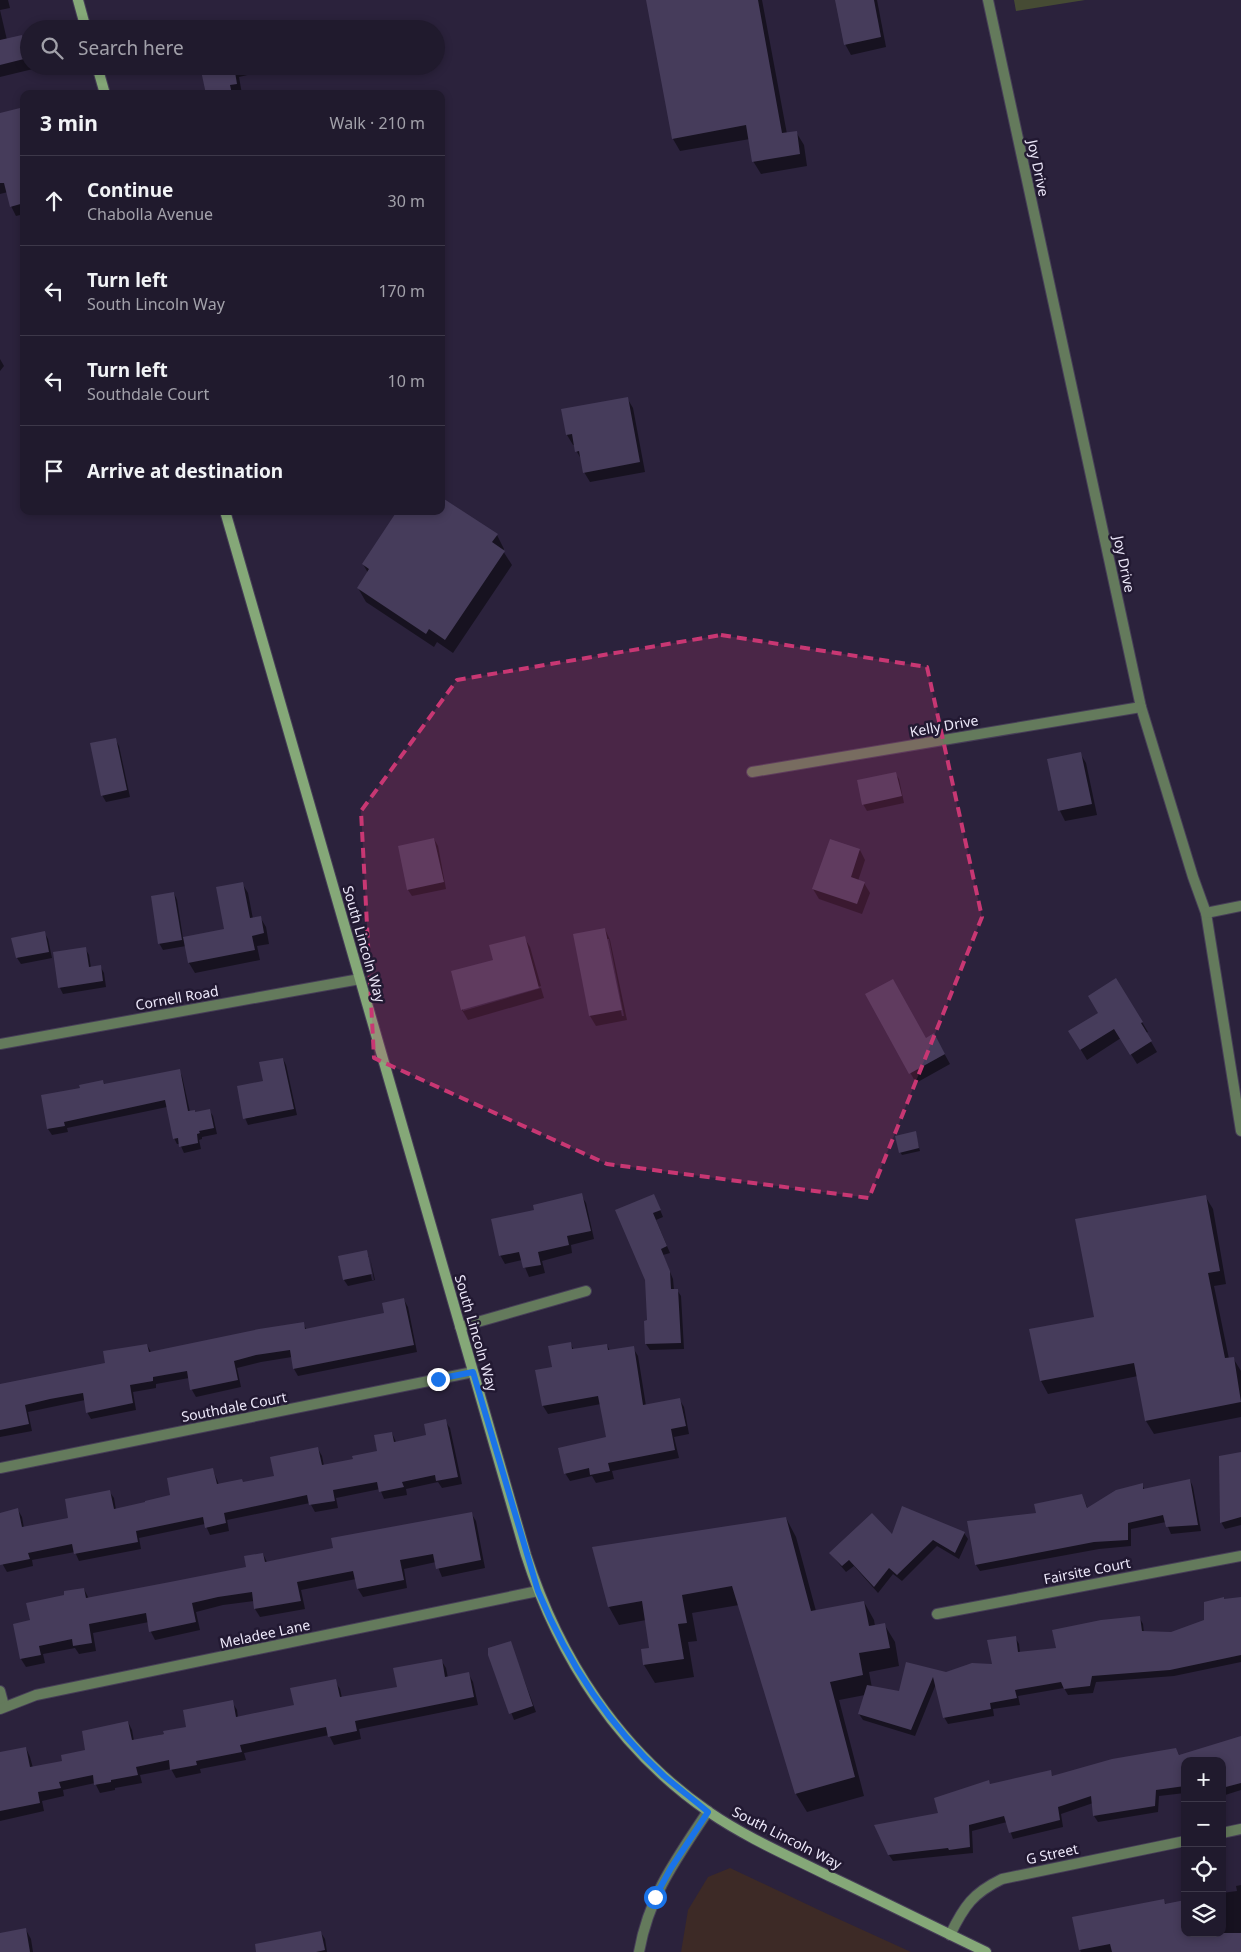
<!DOCTYPE html>
<meta charset="utf-8">
<style>
:root{--surface:#201a2d;--page:#2d2739;--text:#f1f3f6;--muted:#a2a1aa;--line:#3d3849}
body{margin:0;font-family:"Noto Sans",sans-serif;background:var(--page);color:var(--text)}
.controls{position:absolute;right:15px;bottom:15px;display:grid;overflow:hidden;border-radius:10px;box-shadow:0 2px 8px #0003}
.controls button{width:45px;height:45px;display:grid;place-items:center;padding:0;border:0;border-bottom:1px solid var(--line);background:var(--surface);color:var(--text);font:25px sans-serif}
.stop{position:absolute;width:15px;height:15px;margin:-11px;border:4px solid #1a73e8;border-radius:50%;background:#fff}
.stop.end{background:#1a73e8;border-color:#fff;box-shadow:0 1px 5px #0008}
.list{margin:0;padding:0;list-style:none}
h2{display:flex;justify-content:space-between;align-items:center;height:65px;margin:0;padding:0 20px;font-size:21px}
h2 small{font-size:16px;font-weight:400;color:var(--muted)}
.list li{display:grid;grid-template-columns:32px 1fr auto;gap:15px;align-items:center;box-sizing:border-box;height:90px;padding:0 20px;border-top:1px solid var(--line)}
.list b{display:block;font-size:19px;white-space:nowrap}
.list p{margin:0;font-size:16px;white-space:nowrap;color:var(--muted)}
.list em{font-size:16px;font-style:normal;color:var(--muted)}
.icon{flex:none;width:28px;height:28px;fill:none;stroke:currentColor;stroke-width:2;stroke-linecap:round;stroke-linejoin:round}
.map{position:relative;flex:none;width:1241px;height:1952px;overflow:hidden}
.search{position:absolute;background:var(--surface);box-shadow:0 2px 8px #0003;left:20px;top:20px;width:425px;height:55px;display:flex;align-items:center;gap:12px;box-sizing:border-box;padding:0 18px;border-radius:28px;color:var(--muted);font-size:19px}
.panel{position:absolute;background:var(--surface);box-shadow:0 2px 8px #0003;left:20px;top:90px;width:425px;height:425px;border-radius:10px}
.map>svg:first-child{display:block}
</style>
<div class="map">
<svg width="1241" height="1952" viewBox="0 0 1241 1952">
<rect width="100%" height="100%" fill="#2b223c"/>
<polygon fill="#3d2a26" points="730,1868 821,1911 911,1952 681,1952 688,1910 708,1877"/>
<polygon fill="#464b34" points="1014,0 1085,0 1016,11"/>
<g fill="#0007" fill-rule="evenodd">
<polygon points="0,0 8,0 10,8 0,10 7,40 21,36 27,46 29,66 32,66 33,69 0,77"/>
<polygon points="648,0 762,0 787,134 796,132 804,145 807,166 761,174 753,161 750,139 680,151 673,139"/>
<polygon points="836,0 877,0 886,47 851,55 845,44"/>
<polygon points="202,66 255,66 256,73 239,77 242,94 207,94"/>
<polygon points="24,108 24,214 16,216 11,206 8,192 0,194 0,115"/>
<polygon points="0,359 4,366 0,371"/>
<polygon points="627,398 633,408 645,472 590,482 584,472 583,462 577,452 575,445 573,445 567,435 562,410"/>
<polygon points="497,535 504,549 503,551 512,565 453,653 437,642 434,647 366,602 358,588 368,573 363,564"/>
<polygon points="115,739 119,746 130,797 106,802 102,795"/>
<polygon points="1080,753 1086,763 1097,815 1065,821 1060,811 1049,760"/>
<polygon points="895,773 899,779 904,803 867,811 863,804"/>
<polygon points="434,839 438,846 446,889 412,896 408,890"/>
<polygon points="860,850 865,860 858,881 864,883 870,893 862,914 819,899 813,889"/>
<polygon points="242,883 248,893 253,919 260,917 266,927 269,944 257,946 260,960 195,973 189,963 186,946 163,950 159,943 174,893 177,900 183,938 226,930"/>
<path d="M605,929l5,11 17,80 -31,6 -6,-10zM606,939h3l15,77h-2z"/>
<polygon points="44,932 48,939 52,958 21,964 17,958"/>
<polygon points="524,937 530,947 541,986 463,1008 463,1011 541,988 544,998 468,1020 462,1010 452,972 495,961 491,946"/>
<polygon points="85,948 89,955 91,968 100,966 104,973 106,987 63,994 60,988"/>
<polygon points="867,995 925,1040 934,1035 950,1064 916,1083"/>
<polygon points="1142,1022 1148,1032 1146,1033 1157,1052 1137,1064 1121,1038 1087,1060 1070,1032"/>
<polygon points="283,1059 286,1065 297,1115 248,1125 245,1118 264,1082"/>
<polygon points="179,1070 182,1076 190,1112 195,1113 209,1110 213,1116 217,1134 202,1137 202,1139 199,1140 201,1149 184,1153 180,1144 177,1144 174,1138 167,1107 67,1128 68,1132 52,1135 48,1129 82,1090 103,1081 105,1085"/>
<polygon points="915,1133 920,1151 902,1155 900,1152"/>
<polygon points="581,1195 586,1203 594,1239 571,1245 572,1253 542,1261 545,1273 529,1277 522,1260 505,1264 500,1255 536,1210"/>
<polygon points="1205,1196 1213,1209 1226,1284 1214,1286 1229,1359 1233,1358 1241,1371 1241,1417 1154,1434 1146,1421 1138,1376 1048,1394 1041,1381 1095,1318"/>
<polygon points="657,1202 663,1217 656,1220 670,1253 663,1255 673,1279 674,1290 677,1290 681,1296 684,1349 650,1350 646,1344 648,1322 646,1280 617,1211"/>
<polygon points="366,1252 369,1257 367,1257 372,1280 374,1280 370,1258 375,1280 348,1286 344,1280"/>
<polygon points="404,1300 408,1307 417,1352 298,1376 294,1369 292,1357 261,1362 237,1368 241,1387 196,1397 192,1390 189,1378 156,1384 156,1388 133,1392 136,1410 91,1419 87,1412 85,1400 28,1412 32,1431 0,1437 0,1386 106,1364 147,1345 151,1352 303,1324 307,1330 385,1314"/>
<polygon points="570,1343 574,1350 607,1345 610,1351 633,1348 638,1356 646,1406 679,1399 684,1407 689,1434 674,1437 679,1458 612,1471 614,1479 596,1483 592,1476 570,1481 565,1473 608,1438 601,1404 548,1414 543,1406 537,1371 554,1368"/>
<polygon points="445,1421 450,1428 462,1484 442,1488 438,1482 406,1489 407,1495 384,1499 380,1489 336,1498 338,1508 315,1512 310,1503 227,1520 229,1531 210,1535 205,1524 139,1538 141,1549 79,1561 75,1552 32,1560 33,1566 7,1572 3,1565 0,1553 0,1514 18,1510 22,1517 24,1528 70,1519 109,1491 114,1498 116,1510 172,1496 213,1470 219,1485 243,1483 275,1477 318,1449 322,1456 324,1466 354,1460 378,1452 392,1433 396,1442 428,1436"/>
<polygon points="1241,1453 1241,1525 1225,1529 1221,1522"/>
<polygon points="1190,1480 1193,1487 1201,1531 1171,1534 1166,1522 1131,1529 1131,1546 1099,1549 980,1571 976,1565 969,1522 1038,1514 1082,1495 1088,1509 1142,1485 1145,1490"/>
<polygon points="471,1513 476,1521 485,1568 442,1577 436,1562 404,1569 407,1588 363,1597 358,1589 356,1579 301,1590 305,1609 260,1617 255,1609 254,1601 223,1605 196,1612 200,1630 155,1640 151,1632 149,1622 93,1633 96,1651 79,1654 75,1648 43,1654 45,1663 26,1667 21,1659 31,1621 66,1596 84,1589 89,1599 247,1568 263,1554 267,1562 334,1549"/>
<polygon points="786,1518 796,1537 816,1611 864,1602 874,1620 875,1626 884,1624 895,1642 899,1666 869,1672 872,1688 900,1693 907,1664 946,1673 993,1665 1015,1637 1019,1644 1020,1653 1058,1649 1139,1617 1143,1624 1144,1633 1171,1634 1205,1621 1224,1600 1241,1598 1241,1662 1174,1676 1096,1682 1093,1693 1068,1695 1064,1688 1018,1696 1020,1705 993,1709 994,1716 948,1724 944,1717 936,1684 915,1736 863,1720 859,1714 865,1695 839,1700 864,1796 807,1812 796,1794 739,1605 692,1613 697,1641 688,1642 694,1677 655,1683 644,1665 651,1649 646,1620 619,1625 609,1607"/>
<polygon points="964,1533 968,1539 959,1559 937,1546 902,1581 893,1574 878,1593 854,1566 846,1572 830,1553 892,1537"/>
<polygon points="510,1642 536,1712 514,1720 490,1655"/>
<polygon points="441,1660 446,1668 448,1678 468,1673 473,1682 478,1705 359,1729 361,1739 334,1745 329,1735 244,1753 246,1760 200,1769 201,1773 176,1778 171,1769 140,1775 142,1783 115,1788 115,1790 100,1793 95,1783 63,1790 64,1796 42,1801 44,1811 0,1821 0,1761 26,1748 30,1757 33,1768 63,1762 87,1751 128,1722 132,1730 134,1741 188,1728 232,1702 237,1710 238,1718 295,1706 335,1681 340,1689 342,1698 398,1688"/>
<polygon points="1241,1737 1241,1790 1222,1796 1222,1761 1185,1761 1185,1793 1159,1796 1158,1812 1098,1822 1094,1816 1093,1803 1061,1814 1063,1827 1013,1839 1007,1822 972,1831 973,1853 893,1861 889,1855 939,1814 989,1782 991,1785 1050,1771 1053,1777 1176,1749 1180,1756"/>
<polygon points="1241,1885 1241,1952 1081,1952 1080,1950 1163,1900 1185,1933 1222,1933 1222,1893 1237,1891 1236,1886"/>
<polygon points="26,1930 31,1939 33,1952 0,1952 0,1934"/>
<polygon points="321,1933 325,1939 327,1952 272,1952"/>
</g>
<g fill="#463c5b">
<polygon points="646,0 758,0 782,133 797,131 800,154 752,162 746,125 672,139"/>
<polygon points="835,0 874,0 881,37 844,45"/>
<polygon points="22,35 28,58 0,65 0,40"/>
<polygon points="200,66 234,66 237,84 230,85 232,94 206,94"/>
<polygon points="24,107 24,203 10,207 4,183 0,183 0,113"/>
<polygon points="628,397 640,462 583,473 579,451 575,452 572,434 566,435 561,409"/>
<polygon points="441,497 498,534 492,542 505,551 445,640 429,629 426,634 357,588 369,569 362,564 397,511 441,511"/>
<polygon points="116,738 127,790 101,796 90,743"/>
<polygon points="1081,752 1092,804 1058,811 1047,759"/>
<polygon points="896,772 902,796 862,805 857,780"/>
<polygon points="434,838 444,882 407,890 398,846"/>
<polygon points="830,839 860,849 851,877 865,882 857,904 812,889"/>
<polygon points="243,882 250,918 261,916 264,933 252,936 255,950 188,963 183,937 224,929 216,887"/>
<polygon points="174,892 182,940 158,944 151,896"/>
<polygon points="605,928 622,1010 589,1016 573,934"/>
<polygon points="45,931 49,952 16,958 11,938"/>
<polygon points="525,936 539,988 461,1010 451,971 493,960 489,945"/>
<polygon points="86,947 89,967 101,965 103,981 58,988 53,952"/>
<polygon points="1116,978 1143,1022 1141,1023 1152,1041 1130,1055 1114,1029 1080,1050 1068,1031 1098,1013 1088,996"/>
<polygon points="893,979 926,1038 934,1033 945,1054 909,1074 865,994"/>
<polygon points="283,1058 294,1109 243,1119 237,1086 263,1081 259,1062"/>
<polygon points="180,1069 188,1111 195,1110 195,1112 210,1109 214,1128 199,1131 200,1133 197,1134 198,1143 179,1147 178,1138 173,1139 165,1100 64,1122 65,1126 47,1129 41,1095 80,1088 79,1085 103,1080 104,1084"/>
<polygon points="916,1131 919,1148 899,1153 895,1136"/>
<polygon points="582,1193 591,1231 567,1236 569,1245 538,1252 541,1265 523,1268 519,1252 499,1256 491,1219 534,1210 533,1205"/>
<polygon points="654,1194 661,1210 653,1213 667,1246 661,1249 670,1271 671,1289 678,1289 681,1343 645,1344 644,1321 647,1320 645,1280 615,1210"/>
<polygon points="1206,1195 1220,1271 1208,1273 1225,1358 1234,1357 1241,1402 1145,1421 1134,1363 1040,1381 1029,1329 1094,1317 1075,1219"/>
<polygon points="367,1250 372,1274 343,1280 338,1256"/>
<polygon points="404,1298 414,1345 293,1369 290,1350 256,1355 234,1361 238,1380 190,1390 187,1371 153,1377 153,1381 130,1385 133,1403 86,1413 83,1393 50,1399 25,1405 29,1424 0,1430 0,1384 105,1363 103,1351 147,1344 149,1352 259,1329 304,1322 305,1329 384,1313 382,1303"/>
<polygon points="571,1342 572,1349 607,1344 608,1350 634,1346 643,1405 680,1398 686,1426 671,1429 675,1450 608,1463 610,1471 590,1475 589,1468 564,1474 558,1448 606,1437 598,1396 542,1406 535,1370 552,1367 548,1346"/>
<polygon points="446,1419 458,1477 436,1481 435,1475 402,1482 404,1487 379,1492 377,1482 333,1490 335,1501 309,1505 307,1495 224,1513 226,1523 205,1528 203,1517 136,1531 138,1542 74,1554 72,1544 28,1553 30,1559 0,1565 0,1513 18,1508 22,1527 68,1518 65,1499 110,1490 114,1509 145,1502 145,1501 170,1495 167,1478 213,1468 217,1484 242,1479 243,1482 274,1476 270,1457 318,1447 322,1465 353,1459 352,1456 377,1451 374,1435 392,1432 394,1442 426,1435 424,1424"/>
<polygon points="1241,1452 1241,1517 1220,1523 1219,1456"/>
<polygon points="1190,1479 1198,1525 1166,1527 1163,1515 1128,1523 1128,1540 1094,1542 975,1565 967,1521 1036,1513 1034,1504 1082,1494 1087,1508 1116,1490 1143,1483 1143,1489"/>
<polygon points="902,1506 965,1532 955,1553 933,1540 897,1575 889,1568 874,1587 849,1560 842,1566 829,1553 872,1513 892,1534"/>
<polygon points="472,1512 481,1560 436,1569 433,1554 400,1560 404,1580 357,1589 353,1571 297,1582 301,1601 254,1609 252,1592 218,1597 192,1603 196,1622 149,1632 146,1613 89,1624 92,1643 73,1646 72,1639 39,1646 41,1655 20,1659 13,1624 30,1620 26,1603 64,1595 64,1591 84,1588 86,1598 170,1582 246,1567 244,1556 263,1553 265,1562 333,1548 331,1538"/>
<polygon points="786,1517 811,1611 864,1601 869,1626 885,1623 890,1648 859,1653 863,1675 830,1682 855,1777 795,1794 732,1586 682,1595 687,1623 678,1624 684,1659 643,1665 641,1649 649,1648 642,1601 608,1607 592,1547"/>
<polygon points="1224,1597 1224,1599 1241,1597 1241,1655 1170,1670 1092,1676 1090,1686 1064,1689 1061,1682 1015,1690 1017,1698 990,1703 991,1709 943,1718 933,1677 911,1730 858,1714 867,1685 899,1691 906,1662 946,1672 972,1663 992,1664 987,1640 1016,1636 1018,1652 1056,1648 1052,1630 1101,1620 1140,1616 1142,1631 1171,1632 1204,1620 1204,1602"/>
<polygon points="511,1641 533,1706 509,1714 488,1655 488,1648"/>
<polygon points="442,1659 445,1677 469,1672 474,1697 355,1721 357,1731 328,1737 326,1727 240,1745 242,1752 196,1761 197,1765 170,1770 169,1760 136,1767 138,1775 111,1780 111,1782 94,1785 93,1775 59,1782 61,1788 38,1792 40,1803 0,1811 0,1752 26,1747 30,1767 62,1761 61,1755 85,1750 82,1731 128,1721 132,1740 164,1734 163,1731 186,1727 183,1710 233,1700 236,1717 294,1705 290,1688 336,1679 340,1697 397,1687 393,1668"/>
<polygon points="1241,1736 1241,1783 1222,1788 1222,1761 1185,1761 1185,1786 1156,1790 1155,1806 1093,1816 1091,1796 1058,1807 1060,1820 1009,1833 1004,1816 969,1825 970,1847 949,1850 948,1848 888,1855 874,1825 938,1813 934,1798 989,1780 990,1784 1051,1770 1052,1776 1112,1759 1176,1748 1179,1755"/>
<polygon points="1164,1899 1165,1904 1185,1900 1185,1933 1241,1933 1241,1952 1112,1952 1110,1944 1079,1950 1072,1917"/>
<polygon points="26,1928 30,1952 0,1952 0,1933"/>
<polygon points="321,1931 325,1950 316,1952 256,1952 255,1944"/>
</g>
<g fill="none" stroke-linecap="round" stroke-linejoin="round">
<defs>
<g id="minor">
<polyline points="988,0 1141,707 1193,877 1206,913 1241,1131"/>
<polyline points="752,772 1141,707"/>
<polyline points="1206,913 1241,906"/>
<polyline points="0,1044 360,979"/>
<polyline points="460,1327 586,1291"/>
<polyline points="0,1468 473,1372"/>
<polyline points="937,1614 1241,1556"/>
<polyline points="0,1691 4,1706"/>
<polyline points="0,1709 36,1695 538,1591"/>
<polyline points="1222,1833 1241,1829"/>
<path d="M950,1935c14,-29 23,-42 52,-56l183,-38"/>
<path d="M639,1952c10,-57 38,-94 69,-141"/>
</g>
<g id="secondary">
<polyline points="78,0 86,29"/>
<polyline points="97,66 105,94"/>
<path d="M225,511l301,1044c33,103 93,195 183,257 38,26 80,44 120,64 53,25 105,51 157,76"/>
</g>
</defs>
<use href="#minor" stroke="#463e57" stroke-width="12"/>
<use href="#secondary" stroke="#463e57" stroke-width="12"/>
<use href="#minor" stroke="#647a5c" stroke-width="10"/>
<use href="#secondary" stroke="#85a878" stroke-width="10"/>
</g>
<g fill="none" stroke-linecap="round" stroke-linejoin="round">
<path stroke="#1a73e8" stroke-width="6" d="M438,1379l35,-7 65,219c29,70 69,133 126,185 14,12 30,24 44,36l-37,56 -16,29"/>
</g>
<path fill="#c83773" fill-opacity="0.2" stroke="#c83773" stroke-width="4" stroke-dasharray="10 6" stroke-linejoin="round" d="M721,635l206,32 55,250 -113,281 -262,-34 -233,-106 -13,-247 96,-131z"/>
<g text-anchor="middle" stroke-width="5" stroke-linejoin="round" paint-order="stroke">
<g font-size="14" fill="#ede8fa" stroke="#221932">
<text transform="translate(1038 168) rotate(78)" y="5">Joy Drive</text>
<text transform="translate(1124 564) rotate(78)" y="5">Joy Drive</text>
<text transform="translate(944 726) rotate(-10)" y="5">Kelly Drive</text>
<text transform="translate(364 944) rotate(74)" y="5">South Lincoln Way</text>
<text transform="translate(177 998) rotate(-10)" y="5">Cornell Road</text>
<text transform="translate(476 1333) rotate(74)" y="5">South Lincoln Way</text>
<text transform="translate(234 1407) rotate(-11)" y="5">Southdale Court</text>
<text transform="translate(1087 1571) rotate(-11)" y="5">Fairsite Court</text>
<text transform="translate(265 1634) rotate(-12)" y="5">Meladee Lane</text>
<text transform="translate(787 1838) rotate(27)" y="5">South Lincoln Way</text>
<text transform="translate(1052 1854) rotate(-12)" y="5">G Street</text>
</g>
</g>
</svg>
<div class="controls">
<button>+</button>
<button>−</button>
<button><svg class="icon" aria-label="locate" viewBox="0 0 24 24"><circle cx="12" cy="12" r="6"/><path d="M12 2v4M12 18v4M2 12h4M18 12h4"/></svg></button>
<button><svg class="icon" aria-label="layers" viewBox="0 0 24 24"><path d="M12 4l9 5-9 5-9-5zM3 14l9 5 9-5"/></svg></button>
</div>
<div class="stop" style="left:655px;top:1897px"></div>
<div class="stop end" style="left:438px;top:1379px"></div>
<div class="search"><svg class="icon" aria-label="search" viewBox="0 0 24 24"><circle cx="10" cy="10" r="6"/><path d="M15 15l6 6"/></svg>Search here</div>
<section class="panel">
<h2>3 min<small>Walk · 210 m</small></h2>
<ul class="list">
<li><svg class="icon" aria-label="ahead" viewBox="0 0 24 24"><path d="M12 20V5M6 11l6-6 6 6"/></svg><div><b>Continue</b><p>Chabolla Avenue</p></div><em>30 m</em></li>
<li><svg class="icon" aria-label="left" viewBox="0 0 24 24"><path d="M17 20v-9H6M10 6l-5 5 5 5"/></svg><div><b>Turn left</b><p>South Lincoln Way</p></div><em>170 m</em></li>
<li><svg class="icon" aria-label="left" viewBox="0 0 24 24"><path d="M17 20v-9H6M10 6l-5 5 5 5"/></svg><div><b>Turn left</b><p>Southdale Court</p></div><em>10 m</em></li>
<li><svg class="icon" aria-label="arrive" viewBox="0 0 24 24"><path d="M6 21V4h12l-3 4 3 4H6"/></svg><div><b>Arrive at destination</b></div></li>
</ul>
</section>
</div>
